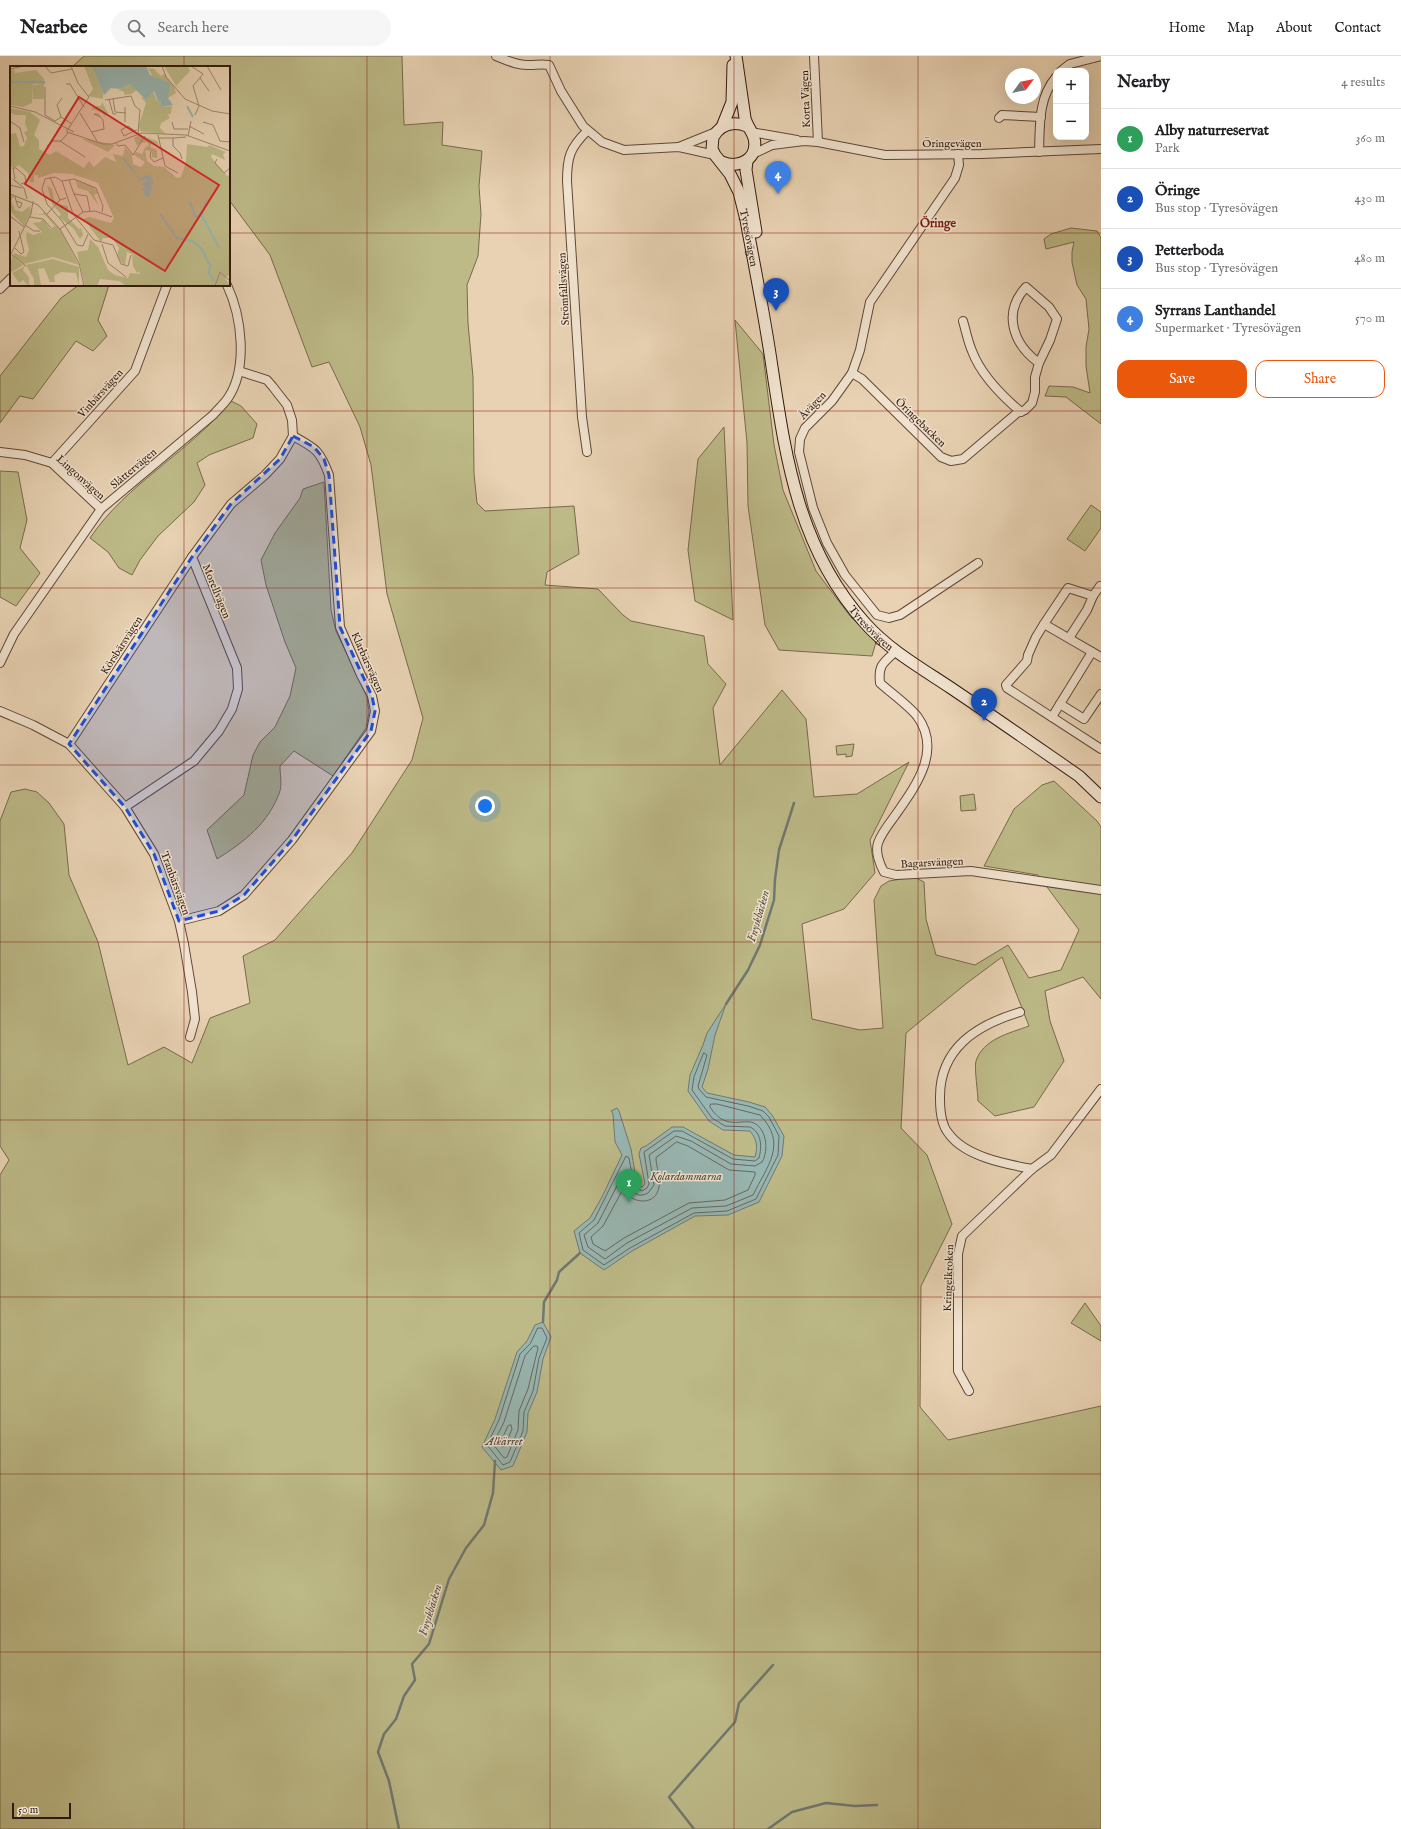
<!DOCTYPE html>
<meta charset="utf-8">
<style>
:root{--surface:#fff;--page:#f6f6f6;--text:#202124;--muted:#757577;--line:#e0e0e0;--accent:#ea580c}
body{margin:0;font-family:"IM FELL English",serif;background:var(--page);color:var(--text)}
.controls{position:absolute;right:12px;top:12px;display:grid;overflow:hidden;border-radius:8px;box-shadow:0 4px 16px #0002}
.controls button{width:36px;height:36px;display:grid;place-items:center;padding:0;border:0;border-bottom:1px solid var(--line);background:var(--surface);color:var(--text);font:20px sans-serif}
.compass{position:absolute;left:1005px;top:12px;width:36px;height:36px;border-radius:50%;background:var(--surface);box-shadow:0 4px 16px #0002;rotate:58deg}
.scale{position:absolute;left:12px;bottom:10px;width:59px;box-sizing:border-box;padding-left:4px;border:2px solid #331a0f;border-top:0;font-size:11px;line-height:14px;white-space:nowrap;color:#331a0f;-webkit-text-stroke:3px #f0e2ce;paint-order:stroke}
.you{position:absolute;left:485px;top:750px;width:14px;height:14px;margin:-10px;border:3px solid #fff;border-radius:50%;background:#1a73e8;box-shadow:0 0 0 6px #1a73e833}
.badge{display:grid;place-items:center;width:26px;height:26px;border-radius:50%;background:var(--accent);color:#fff;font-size:13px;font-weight:700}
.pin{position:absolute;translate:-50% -33px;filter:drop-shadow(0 1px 2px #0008)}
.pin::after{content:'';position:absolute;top:21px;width:14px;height:12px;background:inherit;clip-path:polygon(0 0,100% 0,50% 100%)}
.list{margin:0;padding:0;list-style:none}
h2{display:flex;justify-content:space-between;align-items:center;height:52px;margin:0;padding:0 16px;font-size:17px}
h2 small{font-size:13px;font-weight:400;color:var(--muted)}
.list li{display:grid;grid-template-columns:26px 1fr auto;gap:12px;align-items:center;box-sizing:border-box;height:60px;padding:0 16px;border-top:1px solid var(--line)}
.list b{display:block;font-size:15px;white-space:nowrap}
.list p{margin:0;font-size:13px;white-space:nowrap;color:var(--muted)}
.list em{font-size:13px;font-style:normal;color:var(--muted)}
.actions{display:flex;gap:8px;padding:12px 16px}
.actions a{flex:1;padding:9px 0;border:1px solid var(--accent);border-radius:12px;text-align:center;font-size:14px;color:var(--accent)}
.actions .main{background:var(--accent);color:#fff}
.icon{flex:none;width:22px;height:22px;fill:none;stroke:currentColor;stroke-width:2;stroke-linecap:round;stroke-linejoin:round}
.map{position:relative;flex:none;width:1101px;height:1773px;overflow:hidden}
header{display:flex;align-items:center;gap:24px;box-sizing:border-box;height:56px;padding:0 20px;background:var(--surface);border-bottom:1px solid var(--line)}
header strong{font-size:19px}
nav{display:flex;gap:22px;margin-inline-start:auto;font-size:14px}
.search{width:280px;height:36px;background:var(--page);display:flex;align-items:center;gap:10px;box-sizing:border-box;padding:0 14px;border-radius:22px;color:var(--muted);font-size:15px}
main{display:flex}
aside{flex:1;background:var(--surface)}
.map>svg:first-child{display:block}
</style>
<header>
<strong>Nearbee</strong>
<div class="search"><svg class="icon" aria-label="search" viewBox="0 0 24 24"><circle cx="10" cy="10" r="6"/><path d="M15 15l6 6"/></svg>Search here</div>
<nav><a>Home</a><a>Map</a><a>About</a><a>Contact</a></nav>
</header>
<main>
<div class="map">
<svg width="1101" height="1773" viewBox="0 0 1101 1773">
<rect width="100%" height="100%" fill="#e8d2b3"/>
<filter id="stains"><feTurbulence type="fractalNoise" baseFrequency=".005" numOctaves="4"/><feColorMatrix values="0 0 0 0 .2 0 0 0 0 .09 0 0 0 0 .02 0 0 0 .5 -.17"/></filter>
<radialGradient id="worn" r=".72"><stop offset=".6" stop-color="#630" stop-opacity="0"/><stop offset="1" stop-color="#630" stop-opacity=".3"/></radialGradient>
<g fill="#bdba88" stroke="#786a4c">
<path d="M84,0h318l2,69 39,-3 -1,23 40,6 -3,35 2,28 -3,42 -11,29 1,38 5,54 1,97 3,29 8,8 89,-5 5,48 -32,18 -2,13 53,4 25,26 8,6 73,15 4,28 18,20 -13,24 7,57 62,-75 24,29 8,78 43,-3 52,-32 -39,78 5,33 -31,36 -42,15 10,95 48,11 23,-2 -9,-128 7,-14 8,-5 25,-4 10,5 2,37 10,36 39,10 33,-20 21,33 32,-8 18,-40 -41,-55 -54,-9 30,-57 28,-24 12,-4 43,40 4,6v172l-18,-22 -38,14 5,30 14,40 -30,46 -39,9 -17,-15c0,-8 -4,-34 -2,-40 7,-22 34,-28 53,-35l-27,-69 -35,26 -61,50 -5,95 26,27 25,69 -31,62 -1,121 28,33 153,-34v423h-1101v-654l9,-15 -9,-14v-325l11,-29 14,-3 12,3 12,11 15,21 5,51 29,67 30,123 36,-18 28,16 18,-45 40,-15 -7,-47 32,-16 77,-87 60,-93 11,-42 -36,-124 -16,-129 -11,-38 -31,-65 -17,5 -42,-112 -41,-55v-133h-157z"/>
<polygon points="1071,172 1097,175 1101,182 1101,368 1066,341 1045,340 1049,330 1073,331 1090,337 1086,310 1086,291 1089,273 1086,243 1077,229 1072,206 1072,196 1074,186 1046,193 1044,183 1051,178"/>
<polygon points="79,229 109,229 98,264 107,280 93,295 76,285 33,343 20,340 0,367 0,320 61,242"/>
<polygon points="735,264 763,298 774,389 783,434 816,515 850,560 876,586 872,600 779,594 765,569 748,450 747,387"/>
<path d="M231,345l10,5 16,18 -4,14 -44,17 -12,8 8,22 -11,17 -36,34 -18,24 -8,15 -13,-7 -11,-16 -18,-14c37,-55 100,-86 141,-137z"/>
<polygon points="724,371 733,564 695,545 688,494 698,403"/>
<polygon points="0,415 18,416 27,464 20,492 40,517 16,550 0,541"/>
<path d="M324,426l7,128 5,21 31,66 2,15 -3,16 -33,48 -39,-25 -14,15c0,8 2,18 0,25 -11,32 -36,51 -63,68l-10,-29 37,-35 9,-40 7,-13 15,-15 15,-31 6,-28 -11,-26 -19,-57 -5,-25 14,-27 25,-35 3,-9z"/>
<polygon points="1091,449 1101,456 1101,472 1085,495 1067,483"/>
<polygon points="854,688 852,700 846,701 846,698 837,699 836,690"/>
<polygon points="974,738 976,754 961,755 960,740"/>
<polygon points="1085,1247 1101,1270 1101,1285 1071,1267"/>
</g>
<g fill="#98b6b1" stroke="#707870">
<path d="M726,948l-11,31 -7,34 -6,18 5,6 42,9 16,5 7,8 12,21 -2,20 -23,46 -31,13 -33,1 -63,35 -28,19 -24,-17 -6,-22 16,-13 12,-21 20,-42 -7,-13 -2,-28 -2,-3 6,-3 2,3 12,38 6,35 5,3 3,-3 -6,-30 2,-6 5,-2 26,-19h11l51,28 21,2c3,-11 2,-17 -5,-26l-27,-1 -14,-9 -21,-30 2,-16 13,-30 4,-12z"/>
<polygon points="543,1266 551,1281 543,1303 537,1336 528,1357 527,1376 513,1410 501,1414 482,1391 495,1363 517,1296 527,1285 535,1269"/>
</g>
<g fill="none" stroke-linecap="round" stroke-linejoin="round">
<g stroke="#666860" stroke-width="1">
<path d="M704,997l3,2 -9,31 1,3 7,8 42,9 15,5 6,6 10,19 -1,19 -22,44 -29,12 -33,2 -64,35 -26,17 -21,-15 -4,-17 15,-13 32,-64 3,2 5,28 8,5 5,-3 2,-4 -5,-32 30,-21h8l11,6 40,22 22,2 4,-3c3,-11 3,-25 -9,-31l-25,-1 -13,-8 -20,-28 2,-13z"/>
<path d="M711,1048h6l43,11c28,29 7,51 -7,80l-27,11 -34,2 -65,35 -22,16 -17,-12 -4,-12 14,-12 25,-49h3c3,11 7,27 22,19l6,-8 -5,-30 27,-19 15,5 40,23 24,2 7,-4c7,-11 5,-36 -11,-40 -8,-1 -17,2 -25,-1 -7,-2 -12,-8 -16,-14z"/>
<path d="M677,1086l11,4 41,24 26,2v3l-7,15 -23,10 -36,3 -65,35 -19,13 -12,-7 -2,-7 12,-11 19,-35h2c9,13 32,15 35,-4 2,-9 -3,-20 -3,-29z"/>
<polygon points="538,1272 542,1272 547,1282 539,1302 533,1335 524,1356 523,1375 510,1406 503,1409 487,1389 499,1364 520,1298 530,1288"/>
<polygon points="534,1290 537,1290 538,1292 528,1333 519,1355 518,1374 507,1401 504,1402 493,1388 504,1366 525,1300"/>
<polygon points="511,1369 512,1373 505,1390 502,1391 500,1387 508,1370"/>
</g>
<g stroke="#707870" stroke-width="2.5">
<polyline points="726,948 748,914 760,889 774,844 775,823 779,794 794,747"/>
<polyline points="543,1266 544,1246 557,1224 559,1216 580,1197"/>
<polyline points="399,1773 389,1725 378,1696 384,1678 396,1663 404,1640 415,1624 412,1608 429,1588 449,1523 466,1492 484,1469 493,1437 495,1405"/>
<polyline points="694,1773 669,1741 735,1666 739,1647 773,1609"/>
<polyline points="768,1773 792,1756 826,1747 855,1750 877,1749"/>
</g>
<defs>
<g id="minor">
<path d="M496,0c10,4 22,10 34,9 6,0 12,-1 19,0l12,26 22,35 19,16 22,8 55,-3 36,8"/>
<polyline points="814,0 818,86"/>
<polyline points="1061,15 1070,8 1101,0"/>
<polyline points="999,62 1002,59 1041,61"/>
<path d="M587,75c-17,17 -20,26 -20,50l15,236 5,35"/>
<polyline points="751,76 797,84"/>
<polyline points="679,91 716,76"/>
<path d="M1039,96c1,-26 -1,-54 17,-75"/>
<polyline points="958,98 959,109 955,122 870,246 860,294 852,317 832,345 805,372 800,383 799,396 813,452 827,487 845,519 877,559 889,562 900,559 978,507"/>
<polyline points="751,99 772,89 804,85 818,86 885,99 982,98 1101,93"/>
<polyline points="0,233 11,222"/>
<path d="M963,265c3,10 5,21 9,30 9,24 30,45 49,61"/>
<path d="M852,317l10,6 79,78 10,4 12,-2 54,-46 8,-3 7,-7 3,-11v-15l4,-14 11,-23 7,-21 -8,-12 -23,-20c-24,26 -13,57 13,76"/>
<polyline points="0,396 25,399 52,407 101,453"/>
<polyline points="52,407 135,315 167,229"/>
<polyline points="1093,540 1100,530"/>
<polyline points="1044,568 1068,532 1093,540 1087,554 1069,582"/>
<path d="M896,595c-13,12 -18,14 -16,32 11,10 28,22 37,33 26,35 -2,71 -23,101 -6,8 -13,17 -16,26 -3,9 2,22 6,29l12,3 75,-4 130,19"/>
<polyline points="1101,601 1044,568 1036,581 1028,599 1027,605 1006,629 1007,632 1101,693"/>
<path d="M0,607l14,-29 87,-125 112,-94c5,-6 11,-11 15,-17 20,-30 14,-81 -1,-113"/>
<polyline points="1060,648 1084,663 1101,638"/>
<polyline points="0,655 33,669 69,688 125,751 154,798 179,865 184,888 192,936 195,963 190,981"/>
<polyline points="1052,661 1092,596"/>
<polyline points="69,688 192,501"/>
<polyline points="125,751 194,705 219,675 232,653 238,633 237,612 192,501 231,448 265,419 280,403 293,380 292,364 287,349 273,331 267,324 239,315"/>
<path d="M179,865l40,-10 25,-16 48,-55 79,-109 4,-20 -3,-15 -11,-21 -21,-48 -11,-152c-9,-25 -14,-27 -36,-39"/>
<path d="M1020,956c-43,13 -81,36 -80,87 0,12 1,26 9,35 17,23 57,30 83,35"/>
<polyline points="969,1335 958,1315 958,1198 962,1180 1032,1113 1051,1099 1101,1033"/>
</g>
<g id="secondary">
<path id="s1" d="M747,70c-13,-5 -26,-2 -34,11l-1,12 3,6 15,19 9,18 7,28c9,49 19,98 26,147 14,93 27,183 93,256 24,27 56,45 86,65 43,29 86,59 128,88l22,21"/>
<polyline points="722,71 732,46 733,9"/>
<polyline points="747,105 746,114 756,176"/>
<path d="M722,106c17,7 37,-3 32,-24 -2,-7 -7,-12 -9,-20l-9,-62"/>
</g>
</defs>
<use href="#minor" stroke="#604838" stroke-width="10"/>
<use href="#secondary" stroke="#331a0f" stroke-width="13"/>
<use href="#minor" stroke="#f0e2ce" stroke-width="8"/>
<use href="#secondary" stroke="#f0e2ce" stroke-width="11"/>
</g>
<path fill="#1d4ed8" fill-opacity="0.2" stroke="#1d4ed8" stroke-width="3" stroke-dasharray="8 5" stroke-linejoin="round" d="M293,380l21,11 10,12 5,16 11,152 32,69 3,15 -4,20 -79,109 -48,55 -25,16 -40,10 -25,-67 -29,-47 -56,-63 123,-187 39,-53 49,-45z"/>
<path fill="none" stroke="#8f2418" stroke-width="1" stroke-opacity="0.55" d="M184,0v11M367,0v1773M550,0v1773M734,0v1773M918,0v1773M0,177h11M229,177h872M184,229v1544M0,355h1101M0,532h1101M0,709h1101M0,886h1101M0,1064h1101M0,1241h1101M0,1418h1101M0,1596h1101"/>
<g text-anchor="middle" stroke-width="3" stroke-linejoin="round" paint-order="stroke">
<g font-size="11" fill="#331a0f" stroke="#f0e2ce">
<text transform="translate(805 43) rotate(-92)" y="4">Korta Vägen</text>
<text x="952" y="91">Öringevägen</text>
<text dy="4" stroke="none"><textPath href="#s1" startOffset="149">Tyresövägen</textPath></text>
<text transform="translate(563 233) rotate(-93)" y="4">Strömfallsvägen</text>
<text transform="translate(100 337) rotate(-48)" y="4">Vinbärsvägen</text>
<text transform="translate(812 349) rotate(-47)" y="4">Åvägen</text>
<text transform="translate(921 366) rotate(44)" y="4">Öringebacken</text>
<text transform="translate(133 412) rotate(-40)" y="4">Slåttervägen</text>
<text transform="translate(81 421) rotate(42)" y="4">Lingonvägen</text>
<text transform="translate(217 535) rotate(68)" y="4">Morellvägen</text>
<text dy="4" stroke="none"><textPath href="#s1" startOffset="565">Tyresövägen</textPath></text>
<text transform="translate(121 589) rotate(-57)" y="4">Körsbärsvägen</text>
<text transform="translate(368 606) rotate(66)" y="4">Klarbärsvägen</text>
<text transform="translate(932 806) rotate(-3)" y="4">Bagarsvängen</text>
<text transform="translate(176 827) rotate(70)" y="4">Tranbärsvägen</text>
<text transform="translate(948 1222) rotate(-88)" y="4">Kringelkroken</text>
</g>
<g font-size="12" font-weight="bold" fill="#7a1f14" stroke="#f0e2ce">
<text x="938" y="171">Öringe</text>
</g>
<g font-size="12" font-style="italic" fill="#514940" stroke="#f0e2ce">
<text transform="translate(758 860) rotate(-74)" y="4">Fnyskbäcken</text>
<text x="686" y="1124">Kolardammarna</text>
<text x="504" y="1389">Alkärret</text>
<text transform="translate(430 1554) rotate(-73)" y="4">Fnyskbäcken</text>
</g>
</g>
<g transform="translate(10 10)">
<rect width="220" height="220" fill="#e8d2b3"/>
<path d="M74,0h8l11,26v7l-15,-3 5,-7zM154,0h24l2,5 -14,15zM138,2l6,1 7,7 3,-2 10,12 2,7 -8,5 1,-15 -16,-6zM4,3l1,4 21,-3 8,9 1,5h-12l-1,19 -9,4 -13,-2v-34zM34,18v15h-11v-14zM120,18l7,6 -6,4 -6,1 -2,-4h-5zM143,25l4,10h4l-1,6 12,-1 -1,7 -3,2 2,3 -9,5 -1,5 6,6 -26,-3 -1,-6 7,-22 -5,-6 6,2zM92,36l6,11 -5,5 2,-3 -5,-3 -7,-3 -2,2 2,-5h8zM0,42l20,4 10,8 -6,15 5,5v9l11,6 6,-4 28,17 5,-7 5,6 11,-10 11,5 -3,-8 10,2 2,-9 7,8 1,9 8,3 4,-5 -11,-7 2,-3 6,2 3,-6 4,-3 -2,-3 -6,1 -4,3 -3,-8 5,-3 18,6 2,4 -8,-1 -1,3 7,3v8l-5,-1v-6l-7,-1 2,11 7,5 10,1 13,11 4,-1 5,-15 1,-18 20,3 2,-2 17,7 -3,2 2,6 -13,-6 -1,3 16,19 3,-1v99l-5,4 5,8h-104l-7,-5 -19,-2 -3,7h-12l-8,-34 11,-2 2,-11 8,8 10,23 7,5 13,3 2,-5 9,1 2,-3 -4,2 -4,-7 -1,-12 -5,-2 -2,13 -3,-2 -5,-7 2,-8 -7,-10h-9l-2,4 -17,-23 5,-2 22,6 3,-5 -16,-35 -26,-9 -18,-1 -16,5v-3h-4v7h-4l-2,-9 -9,-8 -6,3 -3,-3 1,-31 5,-1 4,14 4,-1 3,-8 -3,-6 4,-1 -3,-7 1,-9h-11l-5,-3zM72,73h4l29,6 -7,7zM65,113l19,8 4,6 -4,2 5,11 -11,-15 -10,-3zM37,119l5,4 3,15 13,2v12l11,11 2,-1 2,7 -3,4 -7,-11 -14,-11 2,-3 -9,-10zM0,129l4,1 -3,4 4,10 7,2 8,-6 1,7 -7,13 -14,-15zM34,145l17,20 18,34 -26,-8 -29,7 -11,-8 1,-3 12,4 3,-7 -3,-14 1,-4 6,3 9,-3 -9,-9 7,-1 3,-3 7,10 5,-3 -10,-11 -13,-1h11zM2,190l11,9 -11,7 -2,-3zM43,193l26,8v19l-3,-13 -15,-1 -7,4 1,6h-5l-6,-14 -6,1 3,16 -7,1v-7l-8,-14zM15,200l-2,4 6,7v9l-6,-6 -4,3 -7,-10z" fill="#bdba88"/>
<path d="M82,0h54l4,9 20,8 -2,15 5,7 -13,2 1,-6h-3l-4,-10 -8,9 -16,-16 -9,5 -10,-1 -7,7zM125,107l6,6 4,-4 5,1 3,5 -3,15 -4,1 -4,-8 -4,-1 8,1 -4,-5 7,-5 -9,2z" fill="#98b6b1"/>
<path fill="none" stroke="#98b6b1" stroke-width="2" d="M0,16h35M177,40l6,11M113,92l12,15M196,135l-4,15 17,32M180,136l5,15 6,-1M150,148l17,24 15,3 9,7 9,17 -1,8 5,8"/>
<path fill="none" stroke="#a08871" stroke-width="1" d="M35,0l6,7 21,-4M152,0l4,11 19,22 27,12 18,3M181,0l12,8 -10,12 6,20 -4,9M197,0l14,24M0,3l14,-3M190,12l9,13M56,18h4l14,23M35,21v28l10,6 6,-4M52,32l-5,7 4,12 11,7M103,32l2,14 11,1M99,33l4,15h3M95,34l26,-4 4,10M0,40l25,6 39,20M125,40l5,4 -2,24M70,47l17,28M0,55l10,7 4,14M115,56v-15M162,56l2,7h14M193,56l10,3 7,16 10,1M179,60l15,8M57,63v3l36,12h9l30,-11 44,2 44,16M58,63l21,-32 -11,-14 -7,-17M125,65l-7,-5 -7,4 3,6 10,-5 3,-1M82,66l12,-3 -1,-9 -5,-6h-4l6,3M148,69l7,31 13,7M178,70l3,-15M148,72h15v8l7,7 2,6M163,72l13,-1M50,75l25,16M106,77l2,3 7,-1 8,10 12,-19M37,80l6,-5h8l7,-8M141,85l-1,6 4,5 9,-4M207,93l-2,4 9,10 6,-5M40,111l10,23M5,113l-2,-11h3l9,8 1,6 -5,2M59,114l5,-1 22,9 7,18 -1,6M52,115l7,-1 5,14 13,2 3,15M6,116l-3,-3 11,9 3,11M0,119l12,3M0,128l28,11 22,24 19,34 5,23M64,128l9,18M5,130v1l3,10 2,1 2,-5 -6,-2M37,148l13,-14 6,-2M0,150l14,11M20,151l13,2 8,9M15,159l9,6h6M50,163l23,-17 12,-1 17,6M78,168l-5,12 -6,-1 -15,-24 -15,-17 -5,-15 3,-10 10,-2 7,4 11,33 21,26 19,5 8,19 7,2 3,-11M92,178l6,19 18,14M5,182l6,6 3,-2 -5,-21M2,189l14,11M0,190l21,-42 2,-13M205,220l5,-14 10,9"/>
<path fill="#d62828" fill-opacity="0.15" stroke="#d62828" stroke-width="2" d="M69,31l140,88 -54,86 -140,-87z"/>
<rect width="220" height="220" fill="none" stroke="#331a0f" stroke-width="2"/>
</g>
<rect width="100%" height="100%" filter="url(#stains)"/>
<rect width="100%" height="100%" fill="url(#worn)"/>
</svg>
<div class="controls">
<button>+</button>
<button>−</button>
</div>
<svg class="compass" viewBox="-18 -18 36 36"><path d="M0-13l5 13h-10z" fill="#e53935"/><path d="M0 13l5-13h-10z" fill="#757577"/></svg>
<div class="scale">50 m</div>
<div class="you"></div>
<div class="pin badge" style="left:629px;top:1146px;background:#2e9e5b">1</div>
<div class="pin badge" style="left:984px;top:665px;background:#1a4fb4">2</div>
<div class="pin badge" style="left:776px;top:255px;background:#1a4fb4">3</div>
<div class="pin badge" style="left:778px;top:138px;background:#3f7fe0">4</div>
</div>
<aside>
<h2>Nearby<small>4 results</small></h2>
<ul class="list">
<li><span class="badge" style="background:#2e9e5b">1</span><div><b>Alby naturreservat</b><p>Park</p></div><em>360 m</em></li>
<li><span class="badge" style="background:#1a4fb4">2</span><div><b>Öringe</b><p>Bus stop · Tyresövägen</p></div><em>430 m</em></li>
<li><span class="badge" style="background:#1a4fb4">3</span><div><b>Petterboda</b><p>Bus stop · Tyresövägen</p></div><em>480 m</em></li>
<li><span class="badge" style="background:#3f7fe0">4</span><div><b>Syrrans Lanthandel</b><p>Supermarket · Tyresövägen</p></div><em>570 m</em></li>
</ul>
<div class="actions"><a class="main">Save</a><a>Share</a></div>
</aside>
</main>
